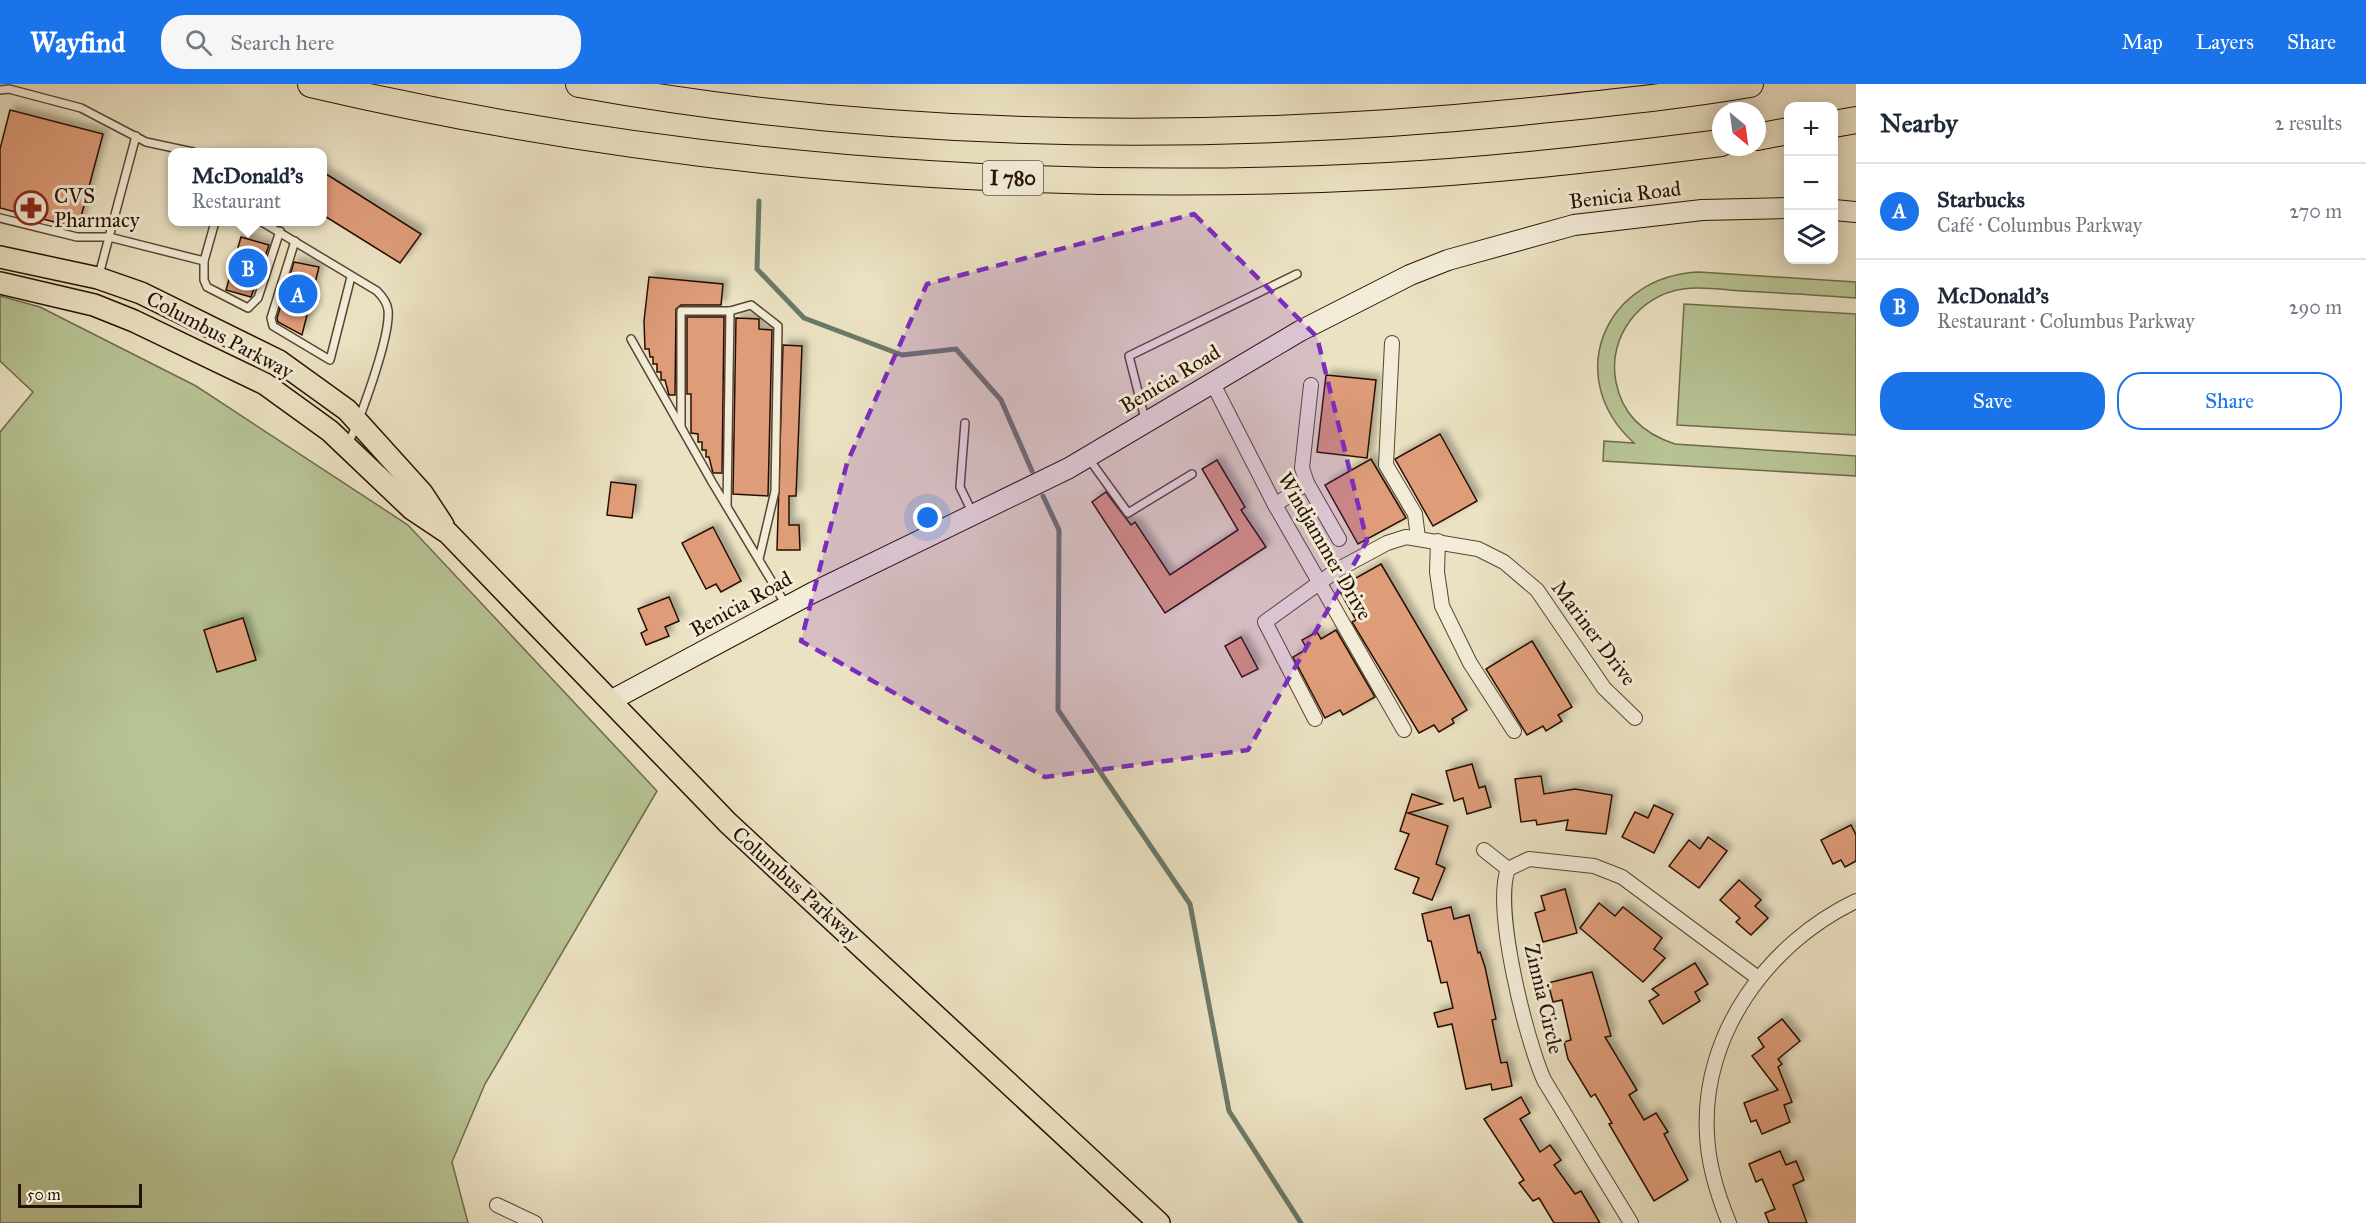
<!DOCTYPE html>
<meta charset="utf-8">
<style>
:root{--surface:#fff;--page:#f6f6f7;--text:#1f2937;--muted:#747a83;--line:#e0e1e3;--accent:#1a73e8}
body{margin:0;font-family:"IM FELL Great Primer",serif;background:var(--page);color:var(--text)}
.controls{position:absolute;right:18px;top:18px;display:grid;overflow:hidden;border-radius:12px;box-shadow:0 3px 15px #0003}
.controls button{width:54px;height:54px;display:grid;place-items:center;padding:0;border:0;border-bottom:2px solid var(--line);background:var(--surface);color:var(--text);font:30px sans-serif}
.compass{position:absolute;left:1712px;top:18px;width:54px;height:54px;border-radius:50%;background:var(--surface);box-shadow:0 3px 15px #0003;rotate:151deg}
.scale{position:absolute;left:18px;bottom:15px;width:124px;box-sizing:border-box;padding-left:6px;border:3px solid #271100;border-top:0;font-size:16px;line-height:21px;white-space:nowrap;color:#271100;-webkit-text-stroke:4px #f2ecd8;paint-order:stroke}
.you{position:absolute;left:928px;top:434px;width:21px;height:21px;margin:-15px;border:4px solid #fff;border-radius:50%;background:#1a73e8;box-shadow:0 0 0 9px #1a73e833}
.badge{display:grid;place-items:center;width:39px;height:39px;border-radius:50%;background:var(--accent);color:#fff;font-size:20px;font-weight:700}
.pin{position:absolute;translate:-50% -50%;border:3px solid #fff;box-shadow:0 2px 6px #0006}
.popup{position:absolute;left:168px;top:64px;width:159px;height:78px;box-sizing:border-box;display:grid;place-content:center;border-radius:12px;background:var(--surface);filter:drop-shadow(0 2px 4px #0005);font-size:20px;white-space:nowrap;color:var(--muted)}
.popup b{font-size:22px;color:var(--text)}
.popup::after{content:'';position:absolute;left:50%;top:100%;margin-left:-12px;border:12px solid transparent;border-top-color:var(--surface)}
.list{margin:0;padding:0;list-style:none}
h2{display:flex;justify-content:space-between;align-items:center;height:78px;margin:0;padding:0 24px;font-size:26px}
h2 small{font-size:20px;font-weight:400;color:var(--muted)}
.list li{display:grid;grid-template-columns:39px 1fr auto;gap:18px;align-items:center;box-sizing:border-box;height:96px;padding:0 24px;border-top:2px solid var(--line)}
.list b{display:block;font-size:22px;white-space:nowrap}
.list p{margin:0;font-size:20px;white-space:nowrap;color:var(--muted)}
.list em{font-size:20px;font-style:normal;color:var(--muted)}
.actions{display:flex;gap:12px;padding:18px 24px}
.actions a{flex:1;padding:14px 0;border:2px solid var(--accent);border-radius:24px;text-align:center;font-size:21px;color:var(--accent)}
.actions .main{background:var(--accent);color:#fff}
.icon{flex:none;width:33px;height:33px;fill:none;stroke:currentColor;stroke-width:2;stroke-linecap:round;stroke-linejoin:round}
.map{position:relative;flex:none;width:1856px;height:1139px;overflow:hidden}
header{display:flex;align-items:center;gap:36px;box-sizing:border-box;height:84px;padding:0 30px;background:var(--accent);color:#fff}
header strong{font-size:28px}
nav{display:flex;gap:33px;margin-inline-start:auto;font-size:21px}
.search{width:420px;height:54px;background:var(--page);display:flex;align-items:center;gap:15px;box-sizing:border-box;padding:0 21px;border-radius:24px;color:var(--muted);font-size:22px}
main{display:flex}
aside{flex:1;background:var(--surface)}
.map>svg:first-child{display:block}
</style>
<header>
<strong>Wayfind</strong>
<div class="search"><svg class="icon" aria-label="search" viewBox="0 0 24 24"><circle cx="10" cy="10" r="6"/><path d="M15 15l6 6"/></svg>Search here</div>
<nav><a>Map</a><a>Layers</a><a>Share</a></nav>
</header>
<main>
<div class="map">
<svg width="1856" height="1139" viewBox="0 0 1856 1139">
<defs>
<filter id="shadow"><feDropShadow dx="5" dy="-5" stdDeviation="3" flood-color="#0004"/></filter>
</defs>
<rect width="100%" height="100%" fill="#ebe2c3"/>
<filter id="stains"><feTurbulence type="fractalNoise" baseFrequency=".00333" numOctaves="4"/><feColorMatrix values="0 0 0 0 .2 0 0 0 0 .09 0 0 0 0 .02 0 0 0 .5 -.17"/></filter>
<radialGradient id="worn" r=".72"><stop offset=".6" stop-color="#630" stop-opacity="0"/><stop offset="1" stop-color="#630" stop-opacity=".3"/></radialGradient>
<g fill="#b7c394" stroke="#6f6a4a" stroke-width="1.5">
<path d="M1699,188l157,10v16c-38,-3 -76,-5 -114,-7 -19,-1 -40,-5 -59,-2 -44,6 -76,49 -67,93 6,32 28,52 59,62l181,12v20l-253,-15 1,-20 30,2c-72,-65 -30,-167 65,-171z"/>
<polygon points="0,212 40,223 196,302 408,441 657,707 485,1000 452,1078 468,1139 0,1139 0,348 33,308 0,277"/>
<polygon points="1684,220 1856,230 1856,351 1677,341"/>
</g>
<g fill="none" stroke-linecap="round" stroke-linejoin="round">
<g stroke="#6b7968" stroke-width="5">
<polyline points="759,117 757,185 804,234 902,271 956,265 1001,316 1032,387"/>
<polyline points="1043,412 1059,446 1058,626 1190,820 1229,1027 1301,1139"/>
</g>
</g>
<g fill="#de9c79" stroke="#271100" stroke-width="1.5" filter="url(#shadow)">
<polygon points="10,26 103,50 78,144 0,124 0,65"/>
<polygon points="323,88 421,150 400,179 323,131"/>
<polygon points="241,153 269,161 251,213 226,206"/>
<polygon points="294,178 319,183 302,251 278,238 277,234"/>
<polygon points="649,193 723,200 721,221 681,221 676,225 675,311 669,311 665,296 661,296 661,288 657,288 657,280 653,280 653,273 650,273 649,265 645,265 644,237"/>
<polygon points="687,233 724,233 722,389 713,389 709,373 706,373 706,366 702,366 702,358 698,358 698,350 691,349 691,310 687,310"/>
<polygon points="736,234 759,235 759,245 772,246 768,412 733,410"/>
<polygon points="783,261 802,262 796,412 789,412 789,441 799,441 800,466 777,466"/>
<polygon points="1326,291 1376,296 1367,374 1317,368"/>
<polygon points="1440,350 1477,417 1433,442 1395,375"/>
<polygon points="1371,375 1406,434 1358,460 1325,401"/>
<polygon points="1217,376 1245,423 1241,426 1266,463 1165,529 1092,418 1106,408 1131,441 1135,438 1170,491 1238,446 1202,385"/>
<polygon points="611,398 636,401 632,434 607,431"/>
<polygon points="713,443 741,497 721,508 716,500 706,505 682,459"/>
<polygon points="1381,480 1467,626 1452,635 1454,639 1439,648 1434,641 1419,649 1352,538 1356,536 1338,504"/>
<polygon points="669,513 679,537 665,543 669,552 646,561 641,549 647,546 638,525"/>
<polygon points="243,534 256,576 217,588 204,546"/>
<polygon points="1336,546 1375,613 1343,631 1340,626 1325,634 1293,573 1307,565 1302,556 1317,548 1321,555"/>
<polygon points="1241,553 1258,585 1242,593 1225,562"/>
<polygon points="1532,557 1572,623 1558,631 1562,637 1546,647 1543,642 1527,651 1486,585"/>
<polygon points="1472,680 1479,704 1485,702 1491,723 1467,730 1463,714 1454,717 1446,687"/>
<polygon points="1541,692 1544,710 1575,705 1612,711 1606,750 1566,746 1568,736 1537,741 1536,736 1521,738 1515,695"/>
<polygon points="1412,710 1442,720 1408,729 1448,742 1436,780 1445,784 1432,816 1413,809 1419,794 1395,785 1409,750 1400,747"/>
<polygon points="1654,721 1673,730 1654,769 1622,753 1635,728 1648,734"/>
<polygon points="1851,741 1856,751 1856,777 1845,783 1841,776 1833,780 1821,756"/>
<polygon points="1708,753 1727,767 1699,804 1669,782 1689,756 1700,765"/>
<polygon points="1739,796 1761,816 1755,822 1768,834 1751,851 1736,838 1740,834 1720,816"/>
<polygon points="1565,805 1577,849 1543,858 1535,829 1545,826 1541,812"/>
<polygon points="1599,819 1615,832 1623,823 1662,854 1654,865 1665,874 1643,898 1580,844"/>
<polygon points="1451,823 1454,835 1469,831 1478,869 1480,868 1485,883 1496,935 1492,936 1501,979 1507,978 1512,1002 1492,1006 1491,1000 1466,1005 1452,940 1438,943 1434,929 1453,924 1447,898 1441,899 1431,857 1428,857 1422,830"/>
<polygon points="1695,879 1708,900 1695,908 1700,917 1663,940 1649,917 1659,911 1652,905"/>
<polygon points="1592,888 1611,952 1605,953 1637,1006 1629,1011 1644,1036 1656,1029 1668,1048 1664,1050 1688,1096 1654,1117 1609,1040 1612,1039 1595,1010 1591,1013 1568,975 1564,958 1571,956 1562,916 1553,918 1548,899"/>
<polygon points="1782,935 1800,957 1778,975 1782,980 1778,983 1792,1018 1784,1021 1790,1038 1762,1050 1756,1036 1751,1038 1744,1019 1778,1006 1752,972 1764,963 1758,954"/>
<polygon points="1521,1013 1530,1029 1520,1035 1540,1068 1550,1061 1561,1076 1554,1081 1575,1110 1581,1107 1600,1139 1554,1139 1539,1114 1533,1117 1519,1099 1524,1096 1484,1035"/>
<polygon points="1780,1067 1786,1081 1796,1077 1804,1096 1793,1101 1807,1139 1769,1139 1765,1129 1775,1125 1762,1095 1756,1098 1749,1080"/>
</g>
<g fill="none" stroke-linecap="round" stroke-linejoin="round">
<defs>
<g id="lane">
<polyline points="0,6 9,5 81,24 146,58 193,68"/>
<polyline points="136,52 109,153 204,177 215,138"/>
<polyline points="0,134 77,153 109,153 99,191"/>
<path d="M262,138l115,69c6,6 10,11 11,19 3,26 -28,109 -40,134"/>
<polyline points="295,157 271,234 273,242 330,276 351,193"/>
<polyline points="204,177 204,196 207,203 248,224 258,214 280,147"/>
<polyline points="631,255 712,398 786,521"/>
<polyline points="1145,335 1129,272 1297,190"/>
<polyline points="965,339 960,403 973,430"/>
<polyline points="681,343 681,227 730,227 751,221 778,242 775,407 759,475"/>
<polyline points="1089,375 1128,429 1192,390"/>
<polyline points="727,422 730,227"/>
</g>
<g id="street">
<polyline points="1392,259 1386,381 1415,430 1418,454"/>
<polyline points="1212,298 1275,421 1404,646"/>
<polyline points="1311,301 1302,384 1307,399 1339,455"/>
<polyline points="1275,421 1307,399"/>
<polyline points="1438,457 1437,488 1442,522 1470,579 1514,647"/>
<polyline points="1315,635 1265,538 1337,486 1387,459 1406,453 1478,465 1504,478 1537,506 1604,604 1635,634"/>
<polyline points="1484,766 1508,785"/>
<polyline points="497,1121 535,1139"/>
<path d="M1631,1139l-87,-143c-18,-41 -51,-171 -36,-211l21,-10 65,7 28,11 136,101"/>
<path d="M1729,1139c-11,-27 -21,-59 -22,-89 -6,-99 61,-191 149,-233"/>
</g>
<g id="secondary">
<polyline points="1834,126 1856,128"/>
<polyline points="610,617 812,509 1069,384 1300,247 1410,191 1448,176 1574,141 1702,126 1788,124"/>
</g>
<g id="primary">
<polyline points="0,173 98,194 141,209 279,277 347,326 422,409 443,441"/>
<polyline points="0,199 94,221 134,237 265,300 330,347 412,425 448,449 728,739 1159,1139"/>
</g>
<g id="highway">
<path d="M311,0c351,82 717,111 1077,92 111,-6 222,-19 333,-33"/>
<path d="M579,0c309,56 629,59 942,28 76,-8 153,-15 229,-28"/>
<polyline points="1834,40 1856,36"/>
<polyline points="1757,53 1788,47"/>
</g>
</defs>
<use href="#lane" stroke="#584531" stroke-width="10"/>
<use href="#street" stroke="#584531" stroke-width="16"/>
<use href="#secondary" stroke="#271100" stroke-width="22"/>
<use href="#primary" stroke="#271100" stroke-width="24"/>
<use href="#highway" stroke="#271100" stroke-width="28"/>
<use href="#lane" stroke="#f2ecd8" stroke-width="7"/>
<use href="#street" stroke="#f2ecd8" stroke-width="14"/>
<use href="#secondary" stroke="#f2ecd8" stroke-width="20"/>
<use href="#primary" stroke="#ebe2c3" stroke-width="21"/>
<use href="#highway" stroke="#ebe2c3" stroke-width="26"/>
</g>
<path fill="#7b2cbf" fill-opacity="0.2" stroke="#7b2cbf" stroke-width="4.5" stroke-dasharray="12 8" stroke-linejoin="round" d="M1194,130l123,123 50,204 -119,209 -203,27 -244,-136 46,-178 80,-179z"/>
<defs>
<symbol id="pharmacy-ring" viewBox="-11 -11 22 22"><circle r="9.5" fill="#f2ecd8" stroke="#8f2418" stroke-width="1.5"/><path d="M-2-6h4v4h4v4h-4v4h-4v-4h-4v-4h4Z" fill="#8f2418"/></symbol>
</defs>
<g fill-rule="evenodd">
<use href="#pharmacy-ring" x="12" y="105" width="38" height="38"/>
</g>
<g text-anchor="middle" stroke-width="6" stroke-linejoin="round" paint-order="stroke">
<rect fill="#f2ecd8" stroke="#645341" stroke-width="1.5" x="983" y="77" width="60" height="34" rx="4.5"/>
<g font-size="20" font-weight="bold" fill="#271100">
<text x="1013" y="101">I 780</text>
</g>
<g font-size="21" fill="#271100" stroke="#f2ecd8">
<text transform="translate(1625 111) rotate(-7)" y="7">Benicia Road</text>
<text transform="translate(220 251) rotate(28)" y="7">Columbus Parkway</text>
<text transform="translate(1170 295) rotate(-31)" y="7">Benicia Road</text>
<text transform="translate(1325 462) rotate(60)" y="7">Windjammer Drive</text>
<text transform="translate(741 520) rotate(-29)" y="7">Benicia Road</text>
<text transform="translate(1594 549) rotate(53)" y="7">Mariner Drive</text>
<text transform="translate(796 801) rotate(42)" y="7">Columbus Parkway</text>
<text transform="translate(1544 915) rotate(77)" y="7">Zinnia Circle</text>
</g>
<g font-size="21" fill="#271100" stroke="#f2ecd8" text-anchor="start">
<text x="54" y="119">CVS<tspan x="54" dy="24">Pharmacy</tspan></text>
</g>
</g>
<rect width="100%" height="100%" filter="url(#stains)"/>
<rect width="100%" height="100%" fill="url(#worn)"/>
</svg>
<div class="controls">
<button>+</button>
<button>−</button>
<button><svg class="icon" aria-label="layers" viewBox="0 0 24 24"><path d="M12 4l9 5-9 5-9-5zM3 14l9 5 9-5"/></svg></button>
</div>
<svg class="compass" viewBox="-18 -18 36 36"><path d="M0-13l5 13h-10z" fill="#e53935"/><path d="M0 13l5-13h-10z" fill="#747a83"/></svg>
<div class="scale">50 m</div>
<div class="you"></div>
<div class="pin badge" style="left:298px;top:210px">A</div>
<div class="pin badge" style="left:248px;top:184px">B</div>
<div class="popup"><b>McDonald's</b>Restaurant</div>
</div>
<aside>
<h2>Nearby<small>2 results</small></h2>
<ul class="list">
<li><span class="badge">A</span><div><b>Starbucks</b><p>Café · Columbus Parkway</p></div><em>270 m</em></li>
<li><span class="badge">B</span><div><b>McDonald's</b><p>Restaurant · Columbus Parkway</p></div><em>290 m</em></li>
</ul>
<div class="actions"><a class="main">Save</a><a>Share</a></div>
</aside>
</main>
